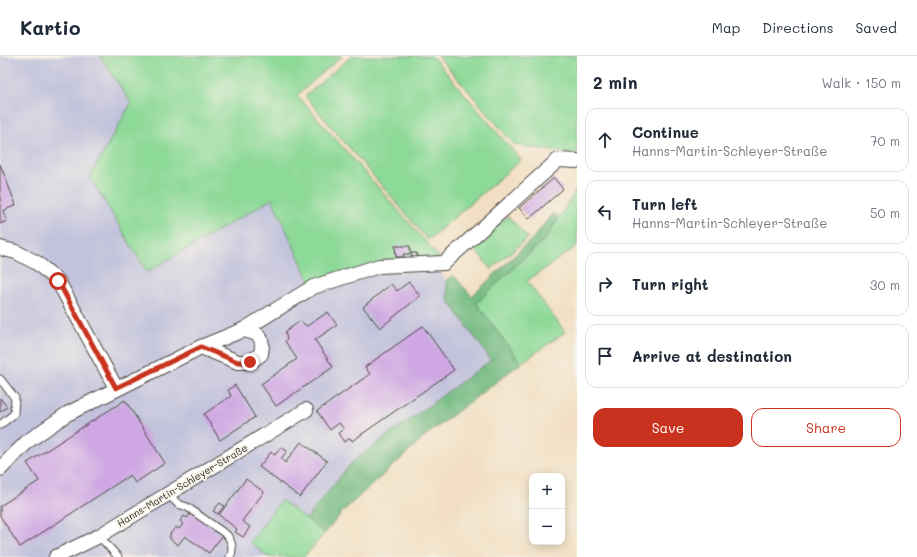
<!DOCTYPE html>
<meta charset="utf-8">
<style>
:root{--surface:#fff;--page:#f2f2f3;--text:#1f2937;--muted:#747a83;--line:#e0e1e3;--accent:#c8321e}
body{margin:0;font-family:Mali,sans-serif;background:var(--page);color:var(--text)}
.controls{position:absolute;right:12px;bottom:12px;display:grid;overflow:hidden;border-radius:8px;box-shadow:0 2px 10px #0003}
.controls button{width:36px;height:36px;display:grid;place-items:center;padding:0;border:0;border-bottom:1px solid var(--line);background:var(--surface);color:var(--text);font:20px sans-serif}
.stop{position:absolute;width:12px;height:12px;margin:-9px;border:3px solid #c8321e;border-radius:50%;background:#fff}
.stop.end{background:#c8321e;border-color:#fff;box-shadow:0 1px 4px #0008}
.list{margin:0;padding:0;list-style:none}
h2{display:flex;justify-content:space-between;align-items:center;height:52px;margin:0;padding:0 16px;font-size:17px}
h2 small{font-size:13px;font-weight:400;color:var(--muted)}
.list li{display:grid;grid-template-columns:26px 1fr auto;gap:12px;align-items:center;box-sizing:border-box;height:64px;margin:0 8px 8px;padding:0 8px;border:1px solid var(--line);border-radius:12px}
.list b{display:block;font-size:15px;white-space:nowrap}
.list p{margin:0;font-size:13px;white-space:nowrap;color:var(--muted)}
.list em{font-size:13px;font-style:normal;color:var(--muted)}
.actions{display:flex;gap:8px;padding:12px 16px}
.actions a{flex:1;padding:9px 0;border:1px solid var(--accent);border-radius:12px;text-align:center;font-size:14px;color:var(--accent)}
.actions .main{background:var(--accent);color:#fff}
.icon{flex:none;width:22px;height:22px;fill:none;stroke:currentColor;stroke-width:2;stroke-linecap:round;stroke-linejoin:round}
.map{position:relative;flex:none;width:577px;height:501px;overflow:hidden}
header{display:flex;align-items:center;gap:24px;box-sizing:border-box;height:56px;padding:0 20px;background:var(--surface);border-bottom:1px solid var(--line)}
header strong{font-size:19px}
nav{display:flex;gap:22px;margin-inline-start:auto;font-size:14px}
main{display:flex}
aside{flex:1;background:var(--surface)}
.map>svg:first-child{display:block}
</style>
<header>
<strong>Kartio</strong>
<nav><a>Map</a><a>Directions</a><a>Saved</a></nav>
</header>
<main>
<div class="map">
<svg width="577" height="501" viewBox="0 0 577 501">
<rect width="100%" height="100%" fill="#f7f3e8"/>
<filter id="ink" filterUnits="userSpaceOnUse"><feTurbulence type="fractalNoise" baseFrequency=".025" numOctaves="2"/><feDisplacementMap in="SourceGraphic" scale="8" xChannelSelector="R" yChannelSelector="G"/><feConvolveMatrix kernelMatrix="1 2 1 2 8 2 1 2 1" color-interpolation-filters="sRGB"/></filter>
<filter id="wash" filterUnits="userSpaceOnUse"><feTurbulence type="fractalNoise" baseFrequency=".012" numOctaves="4" result="noise"/><feDisplacementMap in="SourceGraphic" scale="16" xChannelSelector="R" yChannelSelector="G"/><feGaussianBlur stdDeviation="0.9" result="paint"/><feColorMatrix in="noise" values="0 0 0 0 0 0 0 0 0 0 0 0 0 0 0 0 0 1.4 0 .05"/><feComposite in="paint" operator="in"/></filter>
<g filter="url(#wash)">
<rect width="100%" height="100%" fill="#f2dfc3"/>
<polygon fill="#c2c2dc" points="0,0 100,0 131,47 90,121 273,143 311,228 377,215 439,215 446,224 448,244 492,303 352,406 306,463 281,444 251,485 268,501 0,501"/>
<g fill="#8dd997" stroke="#5c8261">
<polygon points="100,0 342,0 297,39 440,202 311,228 272,143 147,216 90,121 131,47"/>
<polygon points="352,0 432,0 521,104 428,184 305,40"/>
<polygon points="438,0 577,0 577,99 515,89"/>
<polygon points="577,132 577,190 527,225 565,276 521,307 476,247 547,181"/>
<polygon points="508,160 528,182 491,213 473,191"/>
<polygon points="281,444 325,477 304,501 268,501 250,486"/>
</g>
<polygon fill="#72b980" stroke="#4e7256" points="553,157 559,161 547,181 476,247 521,307 428,378 343,455 325,477 306,463 352,406 491,304 448,244 446,224 453,219 472,240 534,181"/>
<g id="blocks">
<g fill="#cfa8e3">
<polygon points="0,108 16,149 3,155 7,165 0,168"/>
<polygon points="554,122 563,133 529,163 519,152"/>
<polygon points="395,190 410,190 410,198 403,198 404,201 396,201"/>
<polygon points="411,197 417,197 417,202 412,202"/>
<polygon points="409,226 420,240 380,272 363,251 391,228 397,235"/>
<polygon points="328,256 337,269 315,284 333,311 276,350 261,328 297,303 285,285 287,283 285,276 300,265 307,270"/>
<polygon points="423,270 454,314 352,385 350,382 344,386 338,377 344,373 339,367 330,374 317,355 370,318 365,311"/>
<polygon points="235,329 255,361 220,384 204,358 231,340 228,334"/>
<polygon points="0,342 7,351 0,356"/>
<polygon points="125,344 165,407 135,427 130,419 20,491 0,460 0,450 39,425 27,407"/>
<polygon points="301,386 327,405 300,441 259,411 271,396 275,399 281,391 287,395 281,403 285,407"/>
<polygon points="246,423 264,436 242,465 250,471 243,481 235,476 237,473 219,459"/>
<polygon points="220,447 224,450 218,458 213,455"/>
<polygon points="191,457 222,480 209,497 185,480 178,489 170,483 170,478 176,471 179,473 183,468 180,465 184,460 187,462"/>
</g>
</g>
</g>
<g filter="url(#ink)">
<use href="#blocks" fill-opacity="0" stroke="#494642" stroke-width="1"/>
<g fill="none" stroke-linecap="round" stroke-linejoin="round">
<defs>
<g id="service">
<polyline points="0,323 15,342 14,358 0,369"/>
<path d="M168,438l10,10 9,3 40,28c5,7 7,14 3,22"/>
<polyline points="99,480 118,501"/>
</g>
<g id="minor">
<polyline points="0,192 16,196 37,207 58,225 116,332"/>
<path d="M201,291l37,15h12l11,-8c3,-17 -1,-21 -18,-24"/>
<polyline points="0,413 28,385 67,358 201,291 243,274 313,231 379,210 444,207 558,104 577,105"/>
<polyline points="56,501 99,480 306,354"/>
</g>
</defs>
<use href="#service" stroke="#494642" stroke-width="9"/>
<use href="#minor" stroke="#494642" stroke-width="16"/>
<use href="#service" stroke="#fff" stroke-width="7"/>
<use href="#minor" stroke="#fff" stroke-width="14"/>
</g>
</g>
<g fill="none" stroke-linecap="round" stroke-linejoin="round" filter="url(#ink)">
<polyline stroke="#c8321e" stroke-width="5" points="58,225 116,332 201,291 238,306 250,306"/>
</g>
<g text-anchor="middle" stroke-width="4" stroke-linejoin="round" paint-order="stroke">
<g font-size="10" fill="#2b2b2b" stroke="#f7f3e8">
<text transform="translate(182 429) rotate(-31)" y="4">Hanns-Martin-Schleyer-Straße</text>
</g>
</g>
</svg>
<div class="controls">
<button>+</button>
<button>−</button>
</div>
<div class="stop" style="left:58px;top:225px"></div>
<div class="stop end" style="left:250px;top:306px"></div>
</div>
<aside>
<h2>2 min<small>Walk · 150 m</small></h2>
<ul class="list">
<li><svg class="icon" aria-label="ahead" viewBox="0 0 24 24"><path d="M12 20V5M6 11l6-6 6 6"/></svg><div><b>Continue</b><p>Hanns-Martin-Schleyer-Straße</p></div><em>70 m</em></li>
<li><svg class="icon" aria-label="left" viewBox="0 0 24 24"><path d="M17 20v-9H6M10 6l-5 5 5 5"/></svg><div><b>Turn left</b><p>Hanns-Martin-Schleyer-Straße</p></div><em>50 m</em></li>
<li><svg class="icon" aria-label="right" viewBox="0 0 24 24"><path d="M7 20v-9h11M14 6l5 5-5 5"/></svg><div><b>Turn right</b></div><em>30 m</em></li>
<li><svg class="icon" aria-label="arrive" viewBox="0 0 24 24"><path d="M6 21V4h12l-3 4 3 4H6"/></svg><div><b>Arrive at destination</b></div></li>
</ul>
<div class="actions"><a class="main">Save</a><a>Share</a></div>
</aside>
</main>
